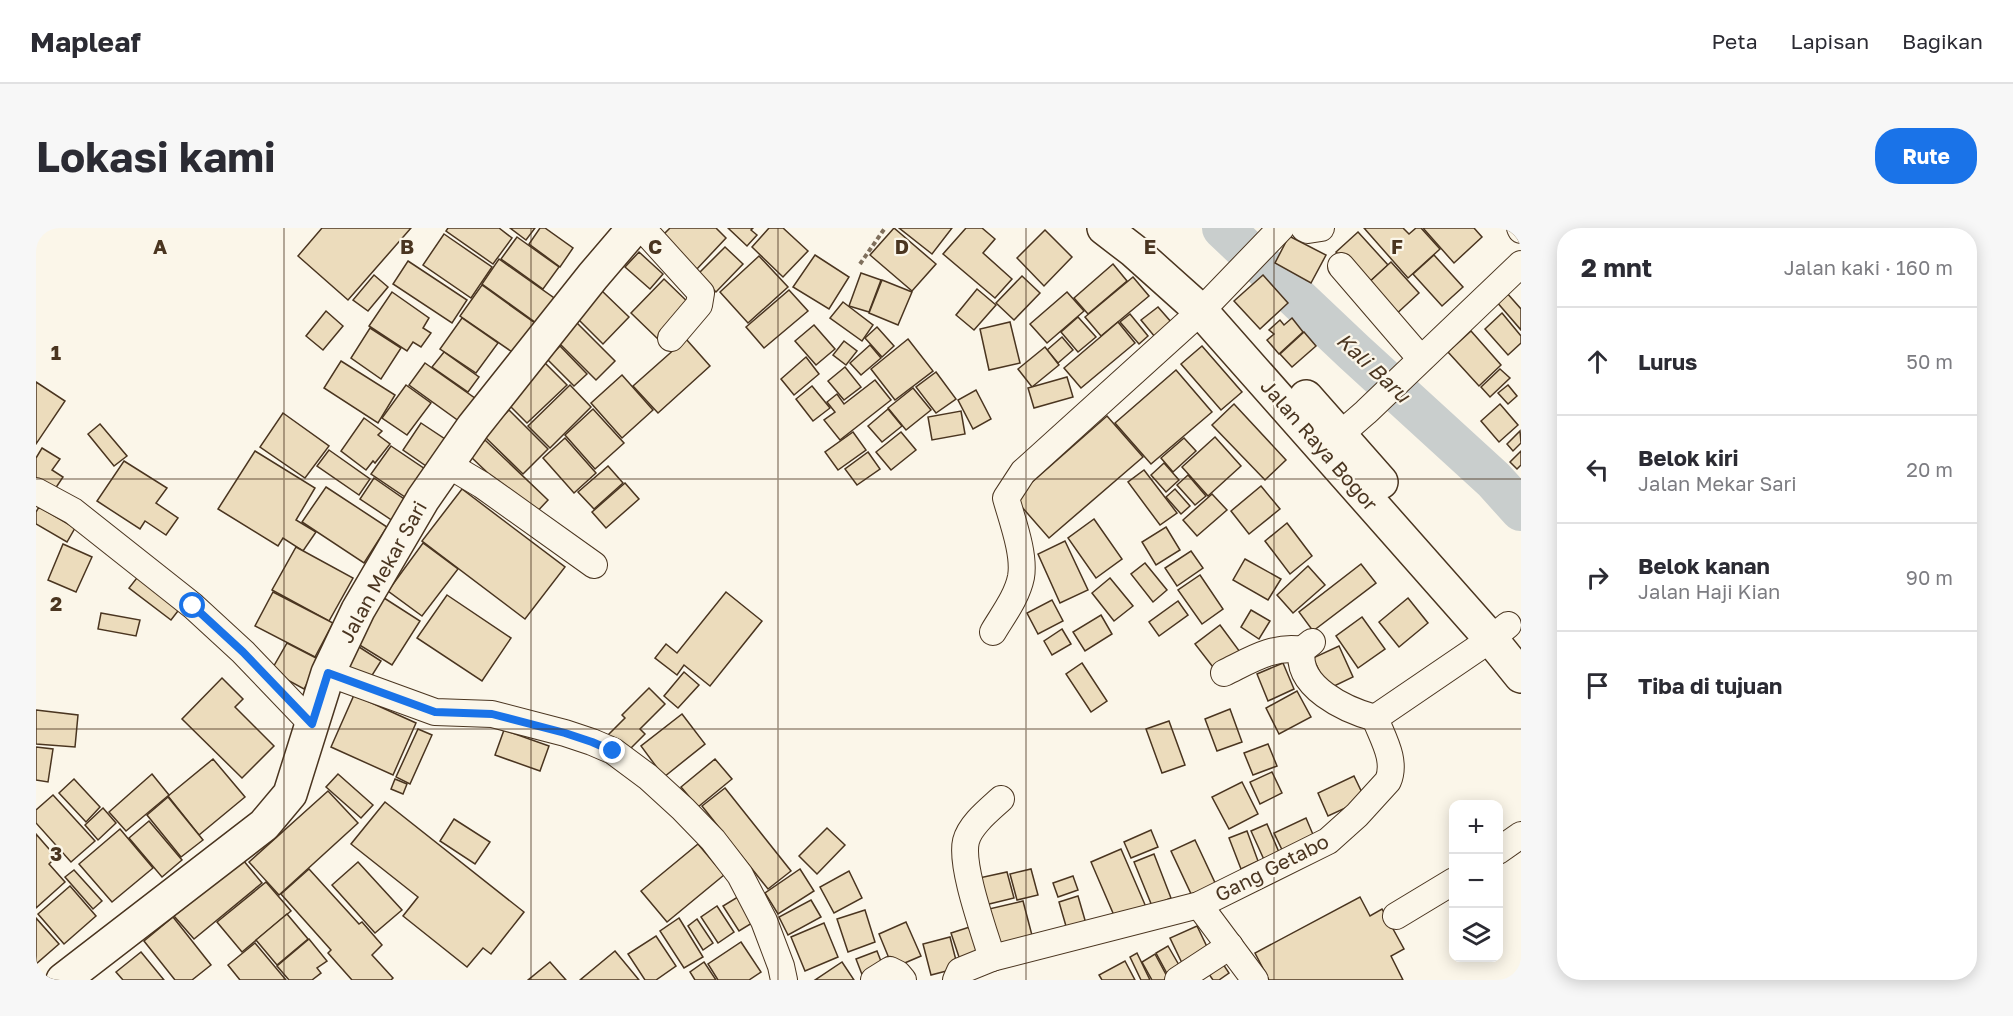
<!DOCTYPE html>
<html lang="id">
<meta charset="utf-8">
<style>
:root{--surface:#fff;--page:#f7f7f7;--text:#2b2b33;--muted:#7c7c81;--line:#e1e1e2;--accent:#1a73e8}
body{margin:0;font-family:"Golos Text",sans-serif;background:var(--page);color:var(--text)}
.controls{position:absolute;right:18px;bottom:18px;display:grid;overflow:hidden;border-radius:12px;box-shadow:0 3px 15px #0003}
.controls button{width:54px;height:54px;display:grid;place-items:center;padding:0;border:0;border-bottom:2px solid var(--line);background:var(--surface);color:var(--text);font:30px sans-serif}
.stop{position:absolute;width:18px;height:18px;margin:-14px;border:4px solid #1a73e8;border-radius:50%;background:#fff}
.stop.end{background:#1a73e8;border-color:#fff;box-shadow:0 2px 6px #0008}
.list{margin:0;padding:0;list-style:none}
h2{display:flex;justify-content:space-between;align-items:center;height:78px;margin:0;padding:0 24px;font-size:26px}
h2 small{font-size:20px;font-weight:400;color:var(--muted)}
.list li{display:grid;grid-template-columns:39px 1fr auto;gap:18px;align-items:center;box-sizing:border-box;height:108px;padding:0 24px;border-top:2px solid var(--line)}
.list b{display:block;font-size:22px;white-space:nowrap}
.list p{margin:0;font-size:20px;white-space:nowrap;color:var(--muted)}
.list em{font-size:20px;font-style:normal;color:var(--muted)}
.icon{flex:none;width:33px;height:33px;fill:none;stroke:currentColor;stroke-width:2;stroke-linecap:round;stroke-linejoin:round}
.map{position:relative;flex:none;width:1485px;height:752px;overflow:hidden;border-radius:24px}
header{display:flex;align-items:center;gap:36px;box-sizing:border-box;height:84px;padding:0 30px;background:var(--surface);border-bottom:2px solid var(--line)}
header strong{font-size:28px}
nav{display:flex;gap:33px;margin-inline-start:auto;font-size:21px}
.intro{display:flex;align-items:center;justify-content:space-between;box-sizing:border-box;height:144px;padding:0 36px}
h1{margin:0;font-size:42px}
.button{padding:15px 27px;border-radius:24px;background:var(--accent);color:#fff;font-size:21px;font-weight:700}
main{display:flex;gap:36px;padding:0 36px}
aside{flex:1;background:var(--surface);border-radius:24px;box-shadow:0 3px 15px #0003}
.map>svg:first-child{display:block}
</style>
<header>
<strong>Mapleaf</strong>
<nav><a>Peta</a><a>Lapisan</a><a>Bagikan</a></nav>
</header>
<div class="intro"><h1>Lokasi kami</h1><a class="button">Rute</a></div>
<main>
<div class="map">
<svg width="1485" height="752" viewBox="0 0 1485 752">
<rect width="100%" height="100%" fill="#fbf6e9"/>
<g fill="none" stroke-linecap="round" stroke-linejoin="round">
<polyline stroke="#c9cecd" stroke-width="42" points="1187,0 1318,124 1458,252 1485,282"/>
</g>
<g fill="#ecdcbc" stroke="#4a3520" stroke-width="1.5">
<polygon points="286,0 375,0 312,72 262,28"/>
<polygon points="412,0 463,0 476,10 457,36 410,3"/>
<polygon points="474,0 499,0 490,12"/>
<polygon points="504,0 509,0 537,20 524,39 493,16"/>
<polygon points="634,0 680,0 690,10 660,42 625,9"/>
<polygon points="692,0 717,0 715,2 721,7 711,18"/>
<polygon points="733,0 747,0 772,23 747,49 716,19"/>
<polygon points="858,0 900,36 876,63 834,27"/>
<polygon points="863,0 916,0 896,26"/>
<polygon points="930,0 946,0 959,11 947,25 976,51 959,70 907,26"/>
<polygon points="1328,0 1367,0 1373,6 1380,0 1385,0 1404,21 1372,50"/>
<polygon points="1387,0 1438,0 1446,9 1418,35"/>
<polygon points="1009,2 1036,29 1008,58 981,30"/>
<polygon points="1322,4 1352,37 1330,57 1300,24"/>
<polygon points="408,6 456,39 435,70 387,37"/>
<polygon points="1253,8 1290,27 1275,55 1239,35"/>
<polygon points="481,9 523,39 507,61 465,31"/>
<polygon points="689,19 707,36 680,64 662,46"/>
<polygon points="603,24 627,46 614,61 589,39"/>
<polygon points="779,27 813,49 793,81 757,59"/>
<polygon points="1398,27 1427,59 1406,78 1377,46"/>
<polygon points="723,28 752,59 712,95 684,64"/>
<polygon points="463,31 521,72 503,97 446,56"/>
<polygon points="372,33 431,72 416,95 357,56"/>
<polygon points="1355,34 1383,65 1357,89 1329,58"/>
<polygon points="1077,36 1091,53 1052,86 1038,70"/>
<polygon points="825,45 845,52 833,84 813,78"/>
<polygon points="338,47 352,59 332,83 317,72"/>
<polygon points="1227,47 1252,75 1224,101 1198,73"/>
<polygon points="986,48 1004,65 978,92 960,75"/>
<polygon points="1097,49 1113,68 1065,108 1049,89"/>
<polygon points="628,51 657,79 624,113 595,85"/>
<polygon points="846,52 876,64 862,97 833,85"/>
<polygon points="446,57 503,98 482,128 424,88"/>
<polygon points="941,61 960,77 938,102 920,87"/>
<polygon points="753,62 772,83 728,120 710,99"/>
<polygon points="566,63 593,89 567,116 540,89"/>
<polygon points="356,64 393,90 387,100 395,105 385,119 377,114 371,123 333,98"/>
<polygon points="1031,64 1048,83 1011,115 994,96"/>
<polygon points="1470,64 1485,81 1485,102 1460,73"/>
<polygon points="807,74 837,97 826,113 794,90"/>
<polygon points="1122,79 1136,95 1119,109 1105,92"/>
<polygon points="290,83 307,98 287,122 270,108"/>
<polygon points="1466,85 1485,108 1485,115 1472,127 1449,101"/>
<polygon points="1094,86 1112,108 1103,116 1084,94"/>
<polygon points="1042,89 1060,109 1042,124 1025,104"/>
<polygon points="426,90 462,115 440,145 404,121"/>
<polygon points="1256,90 1267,104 1243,126 1231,112 1238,106 1233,102 1244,92 1248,97"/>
<polygon points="540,94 579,133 560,152 521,113"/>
<polygon points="974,94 984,135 953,142 944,101"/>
<polygon points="1082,94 1099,115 1045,160 1028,140"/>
<polygon points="778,97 799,121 780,137 759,113"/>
<polygon points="841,99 858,118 846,129 829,110"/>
<polygon points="334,100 365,120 345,151 315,130"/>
<polygon points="1435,103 1465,137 1443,158 1412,124"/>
<polygon points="1268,104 1280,118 1256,139 1244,126"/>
<polygon points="1026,109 1037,122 1022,135 1011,122"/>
<polygon points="650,111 674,138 622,185 597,158"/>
<polygon points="872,111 897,143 859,172 835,141"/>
<polygon points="808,113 821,123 810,137 797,127"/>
<polygon points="834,117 845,130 825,147 814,135"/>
<polygon points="524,118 551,146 538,158 511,131"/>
<polygon points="1166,118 1206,164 1185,182 1145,136"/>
<polygon points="1009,119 1023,137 996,159 982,141"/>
<polygon points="408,124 443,149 432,164 396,139"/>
<polygon points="770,129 783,146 758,167 745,151"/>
<polygon points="305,133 359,167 342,195 288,160"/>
<polygon points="389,135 443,173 427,196 373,157"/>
<polygon points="509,135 531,157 491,195 469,173"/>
<polygon points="809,139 825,159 808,172 792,153"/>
<polygon points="1464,141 1474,150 1454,169 1445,159"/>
<polygon points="1140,142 1176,184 1115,236 1079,195"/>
<polygon points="900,144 920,171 900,185 880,159"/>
<polygon points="586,147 617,182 586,210 555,175"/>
<polygon points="1031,149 1037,169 998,180 992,160"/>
<polygon points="839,152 855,172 804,212 788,192 799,184 791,174 801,166 808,176"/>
<polygon points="0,154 29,173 0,216"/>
<polygon points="370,157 395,175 371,207 346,190"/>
<polygon points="534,157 555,179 514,220 492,198"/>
<polygon points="1472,157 1481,168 1472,176 1462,165"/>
<polygon points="776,158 794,180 777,193 760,171"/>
<polygon points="877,160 895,182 870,202 852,180"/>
<polygon points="940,162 955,191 937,201 922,172"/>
<polygon points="1198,176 1250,232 1229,252 1176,197"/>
<polygon points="1464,176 1482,197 1463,214 1445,193"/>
<polygon points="557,181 588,215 559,241 529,207"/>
<polygon points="852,181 866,198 846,214 832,198"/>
<polygon points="473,182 512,221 487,246 448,208"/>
<polygon points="925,183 929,206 896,212 892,189"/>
<polygon points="247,185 293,218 269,250 224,219"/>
<polygon points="1071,188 1107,229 1013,310 978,270"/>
<polygon points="328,190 346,203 342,207 354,216 339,235 337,233 330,242 305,223"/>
<polygon points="385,195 412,213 393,240 367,222"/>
<polygon points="64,196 91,228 78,238 52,206"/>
<polygon points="1484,203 1485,215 1477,223 1471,216"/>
<polygon points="817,204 830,222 802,242 789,224"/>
<polygon points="865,204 880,222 855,242 840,224"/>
<polygon points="1179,209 1205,238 1172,268 1146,239"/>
<polygon points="529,210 560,245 538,265 507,230"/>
<polygon points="1148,210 1160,223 1137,244 1125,230"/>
<polygon points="449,212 512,272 497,288 434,228"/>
<polygon points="355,218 389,241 369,269 335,246"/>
<polygon points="6,220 24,231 16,242 27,249 19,261 0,255 0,230"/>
<polygon points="293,222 334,251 323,267 281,238"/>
<polygon points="219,223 279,260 260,292 280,304 267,323 247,310 242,318 182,281"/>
<polygon points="1485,223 1485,237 1481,241 1474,234"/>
<polygon points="832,224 844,241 821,257 809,241"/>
<polygon points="88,233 131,260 120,275 142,290 130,307 109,293 104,301 61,273"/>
<polygon points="1128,235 1143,252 1130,264 1115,247"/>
<polygon points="572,238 587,255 558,281 542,264"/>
<polygon points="1108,242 1141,285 1124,297 1092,254"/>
<polygon points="1152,247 1170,268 1159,277 1141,257"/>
<polygon points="338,250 371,273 357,293 324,271"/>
<polygon points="589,255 603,271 570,300 556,284"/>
<polygon points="1225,258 1244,281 1213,306 1195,283"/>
<polygon points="290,259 351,299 328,335 266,294"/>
<polygon points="426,261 529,339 489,391 386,313"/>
<polygon points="1139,261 1154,278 1145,286 1130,269"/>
<polygon points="1176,266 1191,282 1161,308 1147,292"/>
<polygon points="3,279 39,300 31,314 0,296 0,284"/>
<polygon points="1058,291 1086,331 1060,350 1032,310"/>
<polygon points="1251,295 1276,328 1254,346 1229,313"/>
<polygon points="1130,299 1144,322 1120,337 1106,314"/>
<polygon points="1029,313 1052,362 1024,375 1002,326"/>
<polygon points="387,315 422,341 386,388 352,363"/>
<polygon points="27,316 56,329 40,364 12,352"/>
<polygon points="260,319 317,350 293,393 236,362"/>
<polygon points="1155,323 1167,340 1141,358 1129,340"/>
<polygon points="1209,331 1245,351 1232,372 1197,352"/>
<polygon points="1109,335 1131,362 1117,374 1095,346"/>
<polygon points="1325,336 1340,355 1277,403 1263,384"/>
<polygon points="1272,338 1289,357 1257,385 1241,367"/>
<polygon points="104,346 145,379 135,392 93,360"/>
<polygon points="1164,347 1187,381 1166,396 1142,362"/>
<polygon points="1074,350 1097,378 1078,393 1056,365"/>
<polygon points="237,364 297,395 279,429 219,398"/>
<polygon points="690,364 726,393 674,458 648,437 641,447 619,430 630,416 641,425"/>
<polygon points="411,367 475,410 446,453 381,410"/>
<polygon points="345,368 384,393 356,437 317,413"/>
<polygon points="1372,370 1392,395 1363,419 1343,394"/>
<polygon points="1016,372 1027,393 1002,406 991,385"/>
<polygon points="1142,373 1152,387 1123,408 1113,394"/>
<polygon points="1215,382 1234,393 1223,411 1205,399"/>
<polygon points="65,385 104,392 100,408 62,401"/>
<polygon points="1065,387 1076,406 1049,423 1037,404"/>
<polygon points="1326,389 1349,421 1322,440 1300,408"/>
<polygon points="1184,397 1204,424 1180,443 1159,416"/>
<polygon points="1026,401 1035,416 1016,427 1008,413"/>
<polygon points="251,415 284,432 268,461 235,443"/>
<polygon points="320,417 345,433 330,457 305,441"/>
<polygon points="1303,418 1317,449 1292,461 1277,430"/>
<polygon points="1046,435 1071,473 1055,484 1030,446"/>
<polygon points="1247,435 1258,461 1232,473 1221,446"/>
<polygon points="648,444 663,457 642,480 628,468"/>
<polygon points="186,450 207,471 199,479 238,518 206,550 146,491"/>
<polygon points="613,460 629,476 604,501 609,506 590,525 572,507 589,490 586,487"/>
<polygon points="1261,463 1275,489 1243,506 1230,480"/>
<polygon points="318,467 380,495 357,547 295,519"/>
<polygon points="1194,481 1206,514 1181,523 1169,491"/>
<polygon points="0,482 42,487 39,519 0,516"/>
<polygon points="646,486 669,516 628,549 605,518"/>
<polygon points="1133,493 1149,537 1126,545 1110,501"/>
<polygon points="382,501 396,507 374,556 360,549"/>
<polygon points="468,502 513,518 504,543 459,527"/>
<polygon points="1232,516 1241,538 1217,547 1208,525"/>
<polygon points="0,519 17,521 12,554 0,552"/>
<polygon points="177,531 209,569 163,607 132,568"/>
<polygon points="679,531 696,551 662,579 645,559"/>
<polygon points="1236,544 1246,565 1224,576 1214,554"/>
<polygon points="116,546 133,567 90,603 73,584"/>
<polygon points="302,546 337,577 325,590 290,559"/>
<polygon points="1318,548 1329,571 1292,588 1282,565"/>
<polygon points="38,551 64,579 50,594 23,565"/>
<polygon points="359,551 371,556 367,566 355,561"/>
<polygon points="1206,554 1222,586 1193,601 1176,569"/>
<polygon points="689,560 755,643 732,661 666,578"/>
<polygon points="292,563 322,595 243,667 213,634"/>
<polygon points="17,567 59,613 35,634 0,595 0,582"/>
<polygon points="132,569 167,612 145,629 111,587"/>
<polygon points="349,574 488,684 455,726 447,720 431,739 367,688 382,669 315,616"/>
<polygon points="67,580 80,595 62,612 49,597"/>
<polygon points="1270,590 1281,616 1250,630 1238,605"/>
<polygon points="418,591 454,614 439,636 404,613"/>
<polygon points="113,593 146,632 126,649 93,610"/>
<polygon points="1231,596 1245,629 1230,636 1215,603"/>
<polygon points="791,600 809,617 781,646 763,628"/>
<polygon points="84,601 117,640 76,674 43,636"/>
<polygon points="1115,602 1122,619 1095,630 1088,614"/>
<polygon points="1211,603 1222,633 1205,641 1193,610"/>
<polygon points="0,606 20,629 13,636 29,654 0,680"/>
<polygon points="1159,612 1181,659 1157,670 1135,623"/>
<polygon points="662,616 688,647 631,694 605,663"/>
<polygon points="1085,621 1110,679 1080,692 1055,634"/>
<polygon points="1118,626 1135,670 1116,678 1098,634"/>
<polygon points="207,632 226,655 158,711 138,688"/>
<polygon points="322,634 366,682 339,705 296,657"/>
<polygon points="273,641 323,696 326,694 346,717 336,727 357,750 355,752 316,752 292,725 295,722 245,666"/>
<polygon points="764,641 778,663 742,686 729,665"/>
<polygon points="995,641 1002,667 981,672 974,646"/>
<polygon points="38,642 66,673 57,681 29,649"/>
<polygon points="813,643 826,670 798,685 784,659"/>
<polygon points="971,644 978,670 949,677 943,650"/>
<polygon points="1037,648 1042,662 1022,669 1017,655"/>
<polygon points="230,654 255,683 206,724 181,694"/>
<polygon points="34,658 60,688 28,716 2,686"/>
<polygon points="705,667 721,692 703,703 687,678"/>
<polygon points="1042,668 1051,699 1032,705 1023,674"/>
<polygon points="1324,669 1334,688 1346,681 1368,721 1355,728 1367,752 1233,752 1219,725"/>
<polygon points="775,672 785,689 752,707 743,689"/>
<polygon points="987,673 998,715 964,723 953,681"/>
<polygon points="681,678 698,704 682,715 665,689"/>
<polygon points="829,682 839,714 812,724 801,691"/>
<polygon points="251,686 272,711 241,737 220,712"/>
<polygon points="137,689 175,737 156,752 139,752 108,713"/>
<polygon points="0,690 23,716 0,736"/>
<polygon points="643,690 667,729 648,740 624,703"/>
<polygon points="661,691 677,715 667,722 652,698"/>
<polygon points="870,694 885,728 857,740 843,706"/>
<polygon points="788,695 802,729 769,743 755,709"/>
<polygon points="940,697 949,728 925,735 915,705"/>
<polygon points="1161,698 1173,723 1146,735 1134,710"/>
<polygon points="620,708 640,738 620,752 609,752 592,726"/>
<polygon points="914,709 922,740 895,747 887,716"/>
<polygon points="273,711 291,733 281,740 285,745 276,752 253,752 241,738"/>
<polygon points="705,714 725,744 713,752 682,752 672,736"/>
<polygon points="219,715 250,752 204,752 192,737"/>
<polygon points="1132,718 1147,744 1134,751 1120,725"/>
<polygon points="579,723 603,752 544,752"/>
<polygon points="841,723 848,741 827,749 820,731"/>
<polygon points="105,724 128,752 87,752 80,744"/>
<polygon points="1101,725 1114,752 1105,752 1094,729"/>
<polygon points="1119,726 1133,752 1116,752 1106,734"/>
<polygon points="1183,730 1193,745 1183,752 1177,752 1168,739"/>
<polygon points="1089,733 1099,752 1066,752 1063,747"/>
<polygon points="514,734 530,752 492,752"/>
<polygon points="668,734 680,752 659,752 654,744"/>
<polygon points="806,734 818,752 779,752"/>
</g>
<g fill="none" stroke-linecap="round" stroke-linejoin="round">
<defs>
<g id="minor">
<polyline points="606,0 665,65 663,77 635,110"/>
<polyline points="1268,0 1272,2 1285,0"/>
<polyline points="1484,0 1485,2"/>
<polyline points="1305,38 1385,131"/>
<polyline points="1291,218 1330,184 1485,36"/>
<polyline points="411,236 446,257 558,337"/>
<polyline points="0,263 37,283 157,378 207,424 276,496"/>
<path d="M957,404c10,-17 24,-35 28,-55 4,-23 -9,-57 -15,-79l17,-26 178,-161 80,-83"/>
<path d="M1276,414l-10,8c-7,37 44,60 73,68"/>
<polyline points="292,445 399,484 456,486 529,505 556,514 577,523 612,549 647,581 677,612 704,647 728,693 745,738 748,752"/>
<path d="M1188,445c25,-12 49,-28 78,-23"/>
<polyline points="1462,623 1485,607"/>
<polyline points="1163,677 1219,752"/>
<polyline points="1360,688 1418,653"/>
<path d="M956,730c-8,-27 -32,-92 -26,-117 4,-16 23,-31 35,-42"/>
<polyline points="838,752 854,742 862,746 867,752"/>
<path d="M920,752l4,-9 32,-13 207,-53 129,-64 29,-26 31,-34c9,-21 -6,-44 -13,-63l116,-79 17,-14"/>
<polyline points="1142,752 1194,718"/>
</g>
<polyline id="major" points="27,752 228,597 254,566 292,445 322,382 387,271 437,199 557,48 598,0"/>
<g id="highway">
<polyline points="1068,0 1098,23 1165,83 1455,411 1485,448"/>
<polyline points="1270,169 1345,254"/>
</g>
</defs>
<use href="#minor" stroke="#4a3520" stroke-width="28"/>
<use href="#major" stroke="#4a3520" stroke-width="36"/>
<use href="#highway" stroke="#4a3520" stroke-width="36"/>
<polyline stroke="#7f6f5c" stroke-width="4" stroke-dasharray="4.5 3" stroke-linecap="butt" points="824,36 849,0"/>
<use href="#minor" stroke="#fbf6e9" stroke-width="26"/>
<use href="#major" stroke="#fbf6e9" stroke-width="33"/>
<use href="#highway" stroke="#fbf6e9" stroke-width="33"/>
</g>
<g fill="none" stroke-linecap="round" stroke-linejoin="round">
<polyline stroke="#1a73e8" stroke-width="8" points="157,378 207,424 276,496 292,445 399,484 456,486 529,505 556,514 577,523"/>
</g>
<path fill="none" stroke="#4a3520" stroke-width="1.5" stroke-opacity="0.55" d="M248,0v752M495,0v752M742,0v752M990,0v752M1238,0v752M0,251h1485M0,501h1485"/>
<g text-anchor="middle" stroke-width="4.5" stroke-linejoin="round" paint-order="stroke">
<g font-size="20" fill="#4a3520" stroke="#fbf6e9">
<text transform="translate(1283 217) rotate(49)" y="7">Jalan Raya Bogor</text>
<text transform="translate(347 344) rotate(-61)" y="7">Jalan Mekar Sari</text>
<text transform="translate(1236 640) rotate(-27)" y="7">Gang Getabo</text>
</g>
<g font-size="21" font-style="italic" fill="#4a3520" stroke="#fbf6e9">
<text transform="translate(1337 140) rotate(43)" y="7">Kali Baru</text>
</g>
</g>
<g font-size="20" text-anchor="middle" font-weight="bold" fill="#4a3520" stroke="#fbf6e9" stroke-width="4.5" stroke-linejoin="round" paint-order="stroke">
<text x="124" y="26">A</text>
<text x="371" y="26">B</text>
<text x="619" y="26">C</text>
<text x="866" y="26">D</text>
<text x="1114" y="26">E</text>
<text x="1361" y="26">F</text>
<text x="20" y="132">1</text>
<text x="20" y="383">2</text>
<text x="20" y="633">3</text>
</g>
</svg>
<div class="controls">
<button>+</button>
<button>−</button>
<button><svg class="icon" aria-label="layers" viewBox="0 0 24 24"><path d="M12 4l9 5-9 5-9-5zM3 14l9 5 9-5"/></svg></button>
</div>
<div class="stop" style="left:157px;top:378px"></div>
<div class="stop end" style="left:577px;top:523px"></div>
</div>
<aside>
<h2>2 mnt<small>Jalan kaki · 160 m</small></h2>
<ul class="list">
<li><svg class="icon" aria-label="ahead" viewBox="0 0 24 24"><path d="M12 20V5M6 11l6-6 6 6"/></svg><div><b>Lurus</b></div><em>50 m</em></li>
<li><svg class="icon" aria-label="left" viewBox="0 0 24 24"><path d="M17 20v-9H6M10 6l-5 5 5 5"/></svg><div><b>Belok kiri</b><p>Jalan Mekar Sari</p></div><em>20 m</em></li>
<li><svg class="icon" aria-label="right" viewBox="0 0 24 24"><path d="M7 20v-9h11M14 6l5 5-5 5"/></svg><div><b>Belok kanan</b><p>Jalan Haji Kian</p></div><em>90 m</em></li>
<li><svg class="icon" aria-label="arrive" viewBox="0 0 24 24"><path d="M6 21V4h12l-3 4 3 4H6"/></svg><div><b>Tiba di tujuan</b></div></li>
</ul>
</aside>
</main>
